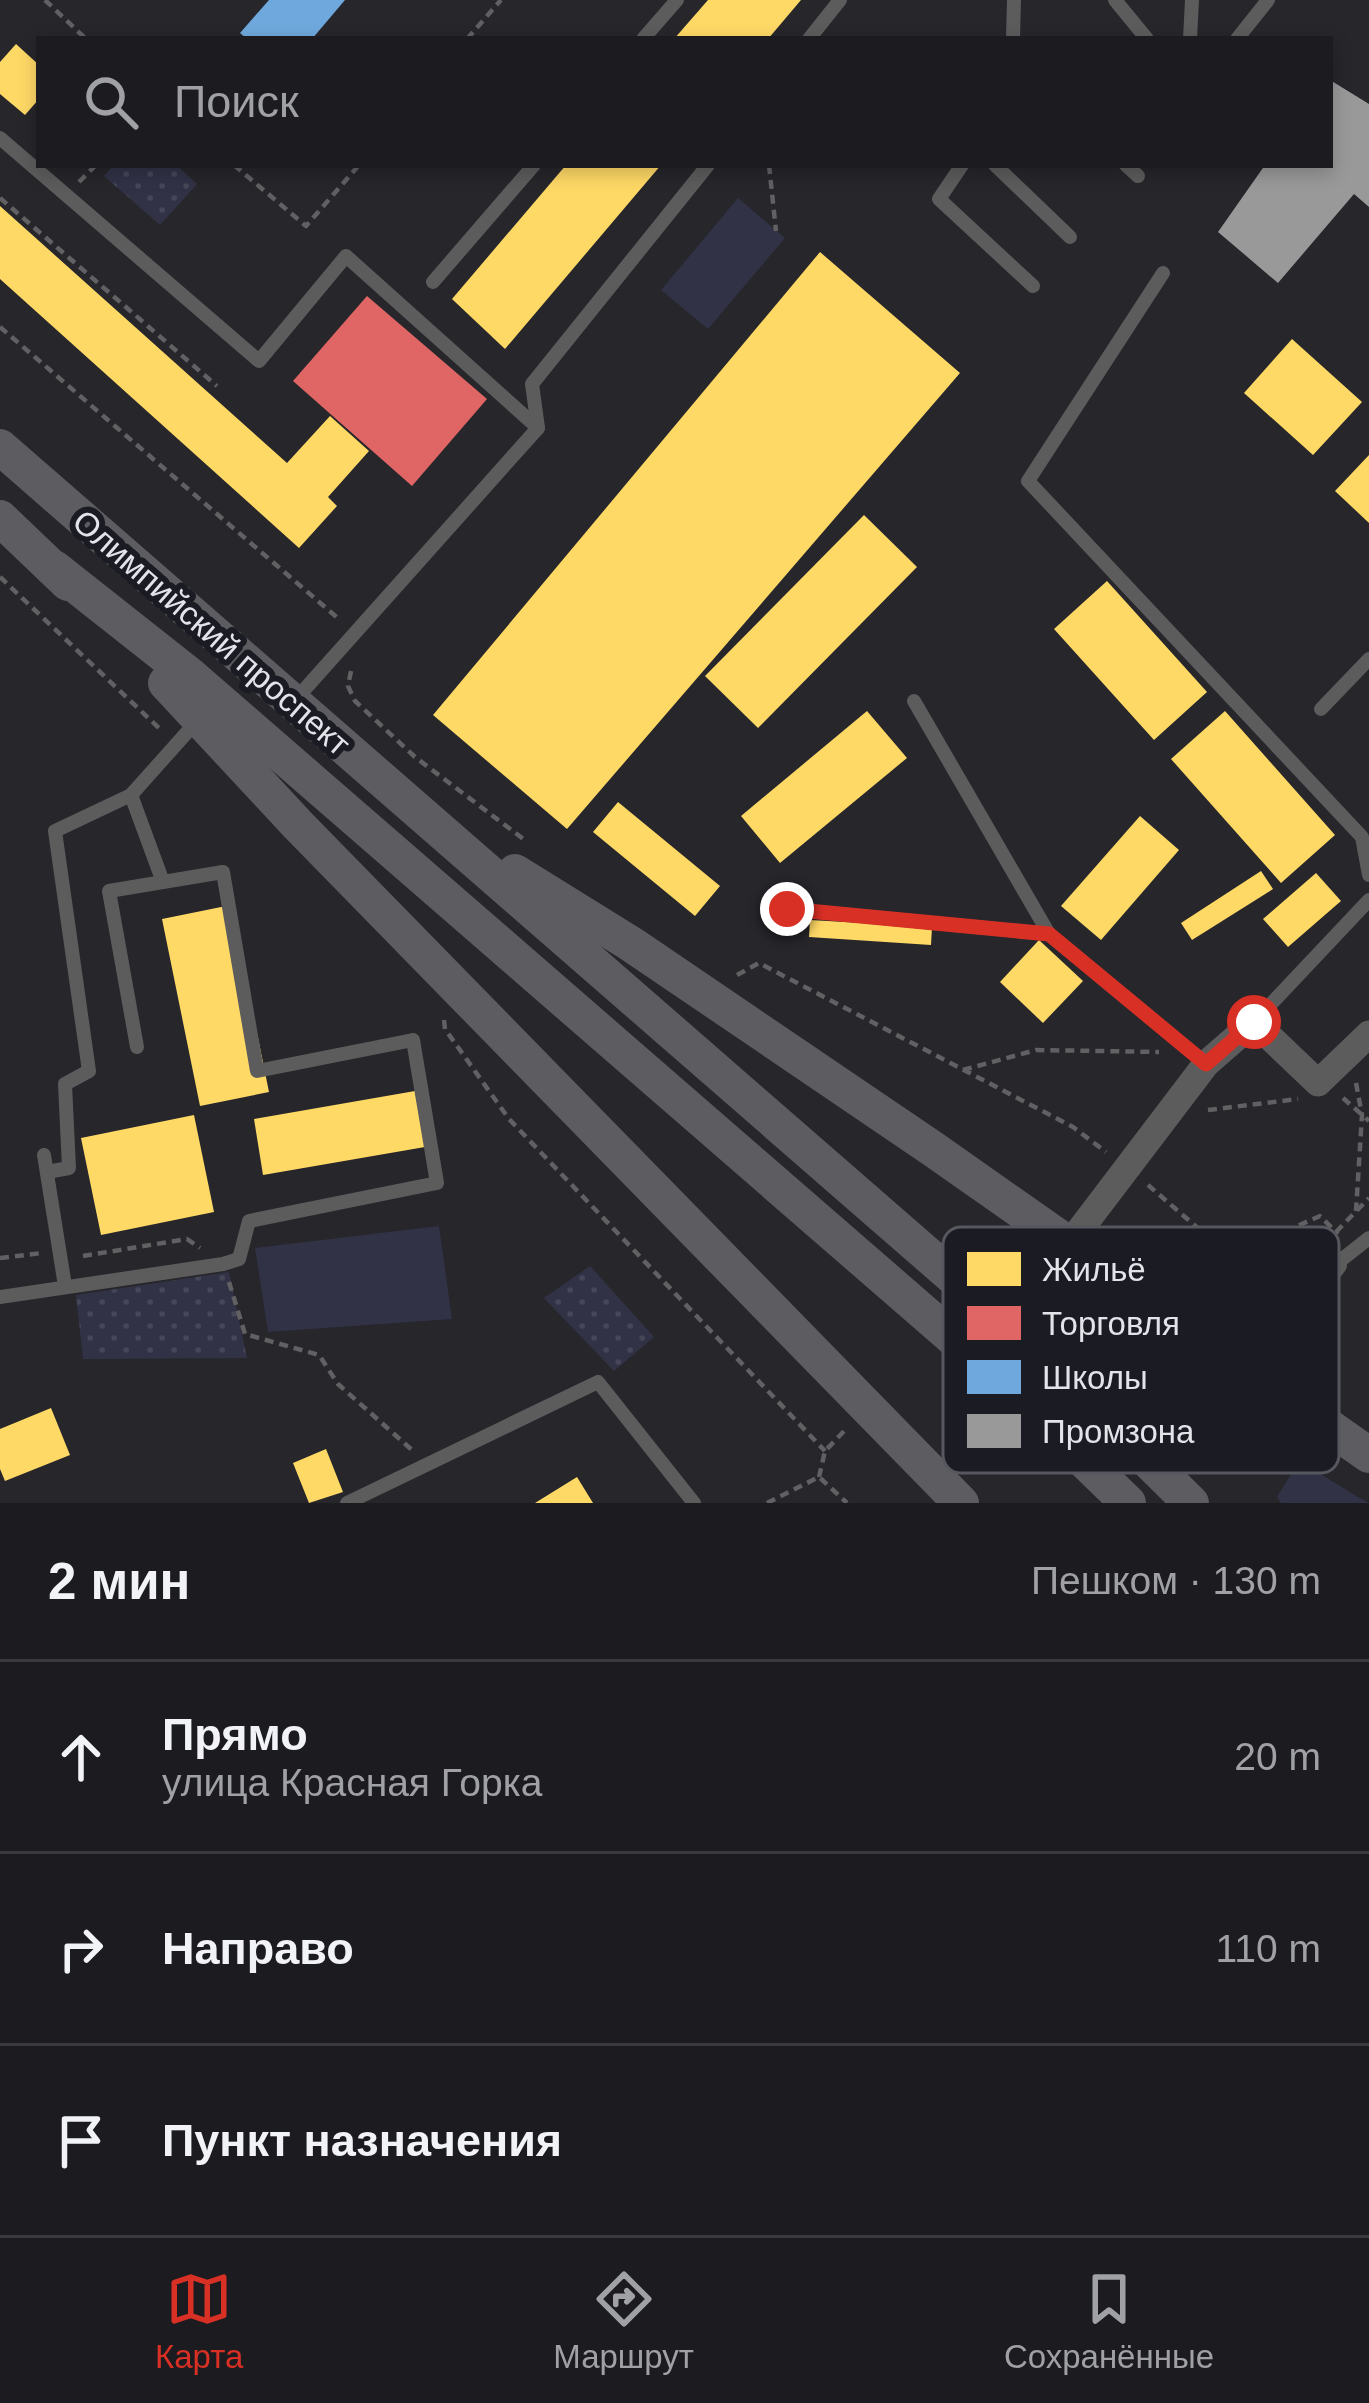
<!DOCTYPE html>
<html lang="ru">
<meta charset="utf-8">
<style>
:root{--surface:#1c1c20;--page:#252529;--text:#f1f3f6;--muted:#a0a1a5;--line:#3a3a3e;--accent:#d93025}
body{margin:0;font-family:Helvetica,sans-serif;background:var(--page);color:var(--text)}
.stop{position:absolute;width:36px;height:36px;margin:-27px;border:9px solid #d93025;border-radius:50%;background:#fff}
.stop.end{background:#d93025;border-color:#fff;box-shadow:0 3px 12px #0008}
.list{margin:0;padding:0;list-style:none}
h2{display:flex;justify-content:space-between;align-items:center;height:156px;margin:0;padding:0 48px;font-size:51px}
h2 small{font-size:39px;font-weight:400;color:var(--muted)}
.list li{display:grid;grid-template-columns:78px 1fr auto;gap:36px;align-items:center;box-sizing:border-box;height:192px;padding:0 48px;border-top:3px solid var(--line)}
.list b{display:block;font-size:45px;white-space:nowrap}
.list p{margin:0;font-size:39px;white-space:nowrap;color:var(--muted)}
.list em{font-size:39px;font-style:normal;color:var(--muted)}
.icon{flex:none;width:66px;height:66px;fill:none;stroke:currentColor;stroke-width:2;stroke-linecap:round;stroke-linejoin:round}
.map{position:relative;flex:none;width:1369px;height:1503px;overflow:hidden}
.search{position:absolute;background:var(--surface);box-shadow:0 6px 18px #0003;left:36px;right:36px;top:36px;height:132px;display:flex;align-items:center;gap:30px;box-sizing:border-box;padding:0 42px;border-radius:0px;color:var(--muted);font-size:45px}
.sheet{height:732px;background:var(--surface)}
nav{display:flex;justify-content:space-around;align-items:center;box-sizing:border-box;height:168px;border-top:3px solid var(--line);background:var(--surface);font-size:33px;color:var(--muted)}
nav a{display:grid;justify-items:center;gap:6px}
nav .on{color:var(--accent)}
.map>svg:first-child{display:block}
</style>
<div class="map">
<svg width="1369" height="1503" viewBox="0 0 1369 1503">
<defs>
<pattern id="park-dots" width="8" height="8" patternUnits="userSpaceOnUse" patternTransform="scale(3)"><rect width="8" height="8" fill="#313246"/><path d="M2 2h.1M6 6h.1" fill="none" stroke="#454658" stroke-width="1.8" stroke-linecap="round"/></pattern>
</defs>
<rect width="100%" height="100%" fill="#26262b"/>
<g fill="#313246">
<polygon points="738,198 785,238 708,329 661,290"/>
<polygon points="439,1226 452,1319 268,1332 255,1248"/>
<polygon points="1299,1461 1363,1500 1369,1503 1281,1503 1277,1497"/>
</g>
<g fill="url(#park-dots)">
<polygon points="114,165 176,165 197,184 160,225 104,176"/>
<polygon points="590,1266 654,1337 614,1371 544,1298"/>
<polygon points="229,1272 247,1358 83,1359 76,1295"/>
</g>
<g fill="#ffd966">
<polygon points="708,0 801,0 768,39 674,39"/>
<polygon points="16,44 39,65 39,99 25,115 0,94 0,62"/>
<polygon points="566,165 661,165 505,349 452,299"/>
<polygon points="0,206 287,463 330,416 369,451 328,497 337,506 299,548 0,279"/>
<polygon points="820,252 960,373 567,829 433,715"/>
<polygon points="1292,339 1362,402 1313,455 1244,393"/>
<polygon points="1369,455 1369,523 1335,491"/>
<polygon points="864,515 917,567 758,728 705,676"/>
<polygon points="1107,581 1207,692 1154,740 1054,629"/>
<polygon points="867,711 907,758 780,863 741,816"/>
<polygon points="1225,711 1335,835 1281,883 1171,759"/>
<polygon points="618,802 720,886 695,916 593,832"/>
<polygon points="1140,816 1179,850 1101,940 1061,906"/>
<polygon points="1261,871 1273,889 1192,940 1181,923"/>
<polygon points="1316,873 1341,901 1288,947 1263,919"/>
<polygon points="231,905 269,1092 200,1106 162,919"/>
<polygon points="810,920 932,927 931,945 809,937"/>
<polygon points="1039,940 1083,981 1043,1023 1000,982"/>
<polygon points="415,1091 425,1147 263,1175 254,1119"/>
<polygon points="194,1115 214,1212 101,1235 81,1138"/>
<polygon points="51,1408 70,1455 5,1481 0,1469 0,1429"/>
<polygon points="326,1449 343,1492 309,1503 293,1463"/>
<polygon points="577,1477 593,1503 535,1503"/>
</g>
<polygon fill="#e06666" points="367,296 487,399 412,486 293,381"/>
<polygon fill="#6fa8dc" points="269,0 345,0 312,39 247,39 240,33"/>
<polygon fill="#999" points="1330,80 1369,104 1369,207 1354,194 1278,283 1218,232 1265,165 1330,165"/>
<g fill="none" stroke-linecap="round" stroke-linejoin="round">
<g stroke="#616163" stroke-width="4.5" stroke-dasharray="9 6" stroke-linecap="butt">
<polyline points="45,0 86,39"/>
<polyline points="467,39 501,0"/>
<polyline points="234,165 306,226 359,165"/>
<polyline points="769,165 776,231"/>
<polyline points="79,182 96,165"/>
<polyline points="0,198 217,386"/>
<polyline points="0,327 340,620"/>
<polyline points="0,577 161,730"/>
<polyline points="351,671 348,686 355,701 415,757 526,841"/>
<polyline points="737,975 759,963 1073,1127 1106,1152"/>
<polyline points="444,1020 445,1029 509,1119 825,1451"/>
<polyline points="963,1070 1036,1050 1159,1052"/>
<polyline points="1356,1083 1362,1115 1356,1211"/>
<polyline points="1343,1098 1369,1121"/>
<polyline points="1208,1110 1298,1099"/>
<polyline points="1148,1185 1222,1249 1243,1250 1320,1216 1338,1234"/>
<polyline points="1336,1232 1369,1198"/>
<polyline points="83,1256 187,1239 200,1248"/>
<polyline points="0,1258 42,1253"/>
<polyline points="229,1282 245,1334 319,1355 338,1384 412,1450"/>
<polyline points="819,1477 825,1451 847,1428"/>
<polyline points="767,1503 819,1477 847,1503"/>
</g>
<g stroke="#5c5c5d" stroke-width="14">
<polyline points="1115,0 1147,39"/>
<polyline points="643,39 677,0"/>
<polyline points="809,39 840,0"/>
<polyline points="1013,39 1014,0"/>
<polyline points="1190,39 1192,0"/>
<polyline points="1237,39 1268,0"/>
<polyline points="0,138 259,361 346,256 538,428"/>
<polyline points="962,165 939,199 1033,286"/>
<polyline points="995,165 1070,237"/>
<polyline points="1126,165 1138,176"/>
<polyline points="1163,273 1028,481 1362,837 1369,875"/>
<polyline points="433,282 534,165"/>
<polyline points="296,699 538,428 532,384 708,165"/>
<polyline points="914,701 1049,934 1206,1064"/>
<polyline points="1321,709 1369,659"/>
<polyline points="163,882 131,795 198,720"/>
<polyline points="787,909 1049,934"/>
<polyline points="1254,1022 1369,900"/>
<polyline points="44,1155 65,1286"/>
<polyline points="47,1172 69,1168 65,1084 89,1071 55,831 131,795"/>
<polyline points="0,1297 223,1264 239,1259 249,1221 437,1183 413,1040 257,1071 223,872 109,891 137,1047"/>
<path d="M1173,1302c93,15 125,-7 196,-64"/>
<path d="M1331,1418c-24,-58 -33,-99 9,-152"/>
<polyline points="347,1503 598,1382 694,1503"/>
</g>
<polyline stroke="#5c5c5d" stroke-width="27" points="1070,1243 1206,1064 1254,1022 1318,1083 1369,1034"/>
<g stroke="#5d5d61" stroke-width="36">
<polyline points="0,447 1029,1343 1191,1503"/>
<polyline points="0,518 68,583"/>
<polyline points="54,568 192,677 998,1377 1128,1503"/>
<polyline points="166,683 298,825 961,1503"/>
<polyline points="515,872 631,944 933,1149 1369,1455"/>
</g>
</g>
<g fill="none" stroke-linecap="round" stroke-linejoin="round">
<polyline stroke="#d93025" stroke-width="15" points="787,909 1049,934 1206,1064 1254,1022"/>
</g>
<g text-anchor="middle" stroke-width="12" stroke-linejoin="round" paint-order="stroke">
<g font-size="33" fill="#e3e4ea" stroke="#1a1b23">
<text transform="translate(212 632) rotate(41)" y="12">Олимпийский проспект</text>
</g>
</g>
<rect x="943" y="1227" width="396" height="246" rx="18" fill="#1a1b23" stroke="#56575f" stroke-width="3"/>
<rect x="967" y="1252" width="54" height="34" fill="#ffd966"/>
<rect x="967" y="1306" width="54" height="34" fill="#e06666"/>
<rect x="967" y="1360" width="54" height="34" fill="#6fa8dc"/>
<rect x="967" y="1414" width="54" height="34" fill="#999"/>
<g font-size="33" fill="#e3e4ea">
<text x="1042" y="1281">Жильё</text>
<text x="1042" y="1335">Торговля</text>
<text x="1042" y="1389">Школы</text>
<text x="1042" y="1443">Промзона</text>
</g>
</svg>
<div class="stop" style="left:1254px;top:1022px"></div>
<div class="stop end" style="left:787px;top:909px"></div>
<div class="search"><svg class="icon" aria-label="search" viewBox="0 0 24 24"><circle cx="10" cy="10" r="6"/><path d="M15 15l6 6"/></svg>Поиск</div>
</div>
<section class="sheet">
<h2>2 мин<small>Пешком · 130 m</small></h2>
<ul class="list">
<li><svg class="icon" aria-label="ahead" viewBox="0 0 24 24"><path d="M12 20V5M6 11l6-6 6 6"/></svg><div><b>Прямо</b><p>улица Красная Горка</p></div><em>20 m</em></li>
<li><svg class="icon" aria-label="right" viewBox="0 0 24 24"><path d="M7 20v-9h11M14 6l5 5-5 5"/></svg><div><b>Направо</b></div><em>110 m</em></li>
<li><svg class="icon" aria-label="arrive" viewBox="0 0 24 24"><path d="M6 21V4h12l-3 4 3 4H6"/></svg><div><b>Пункт назначения</b></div></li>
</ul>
</section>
<nav>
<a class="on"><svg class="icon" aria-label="map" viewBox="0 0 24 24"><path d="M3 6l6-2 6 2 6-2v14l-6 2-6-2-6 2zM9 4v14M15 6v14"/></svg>Карта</a>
<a><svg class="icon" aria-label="directions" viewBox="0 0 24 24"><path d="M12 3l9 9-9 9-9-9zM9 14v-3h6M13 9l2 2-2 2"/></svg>Маршрут</a>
<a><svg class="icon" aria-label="saved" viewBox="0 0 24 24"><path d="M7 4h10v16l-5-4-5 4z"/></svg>Сохранённые</a>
</nav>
